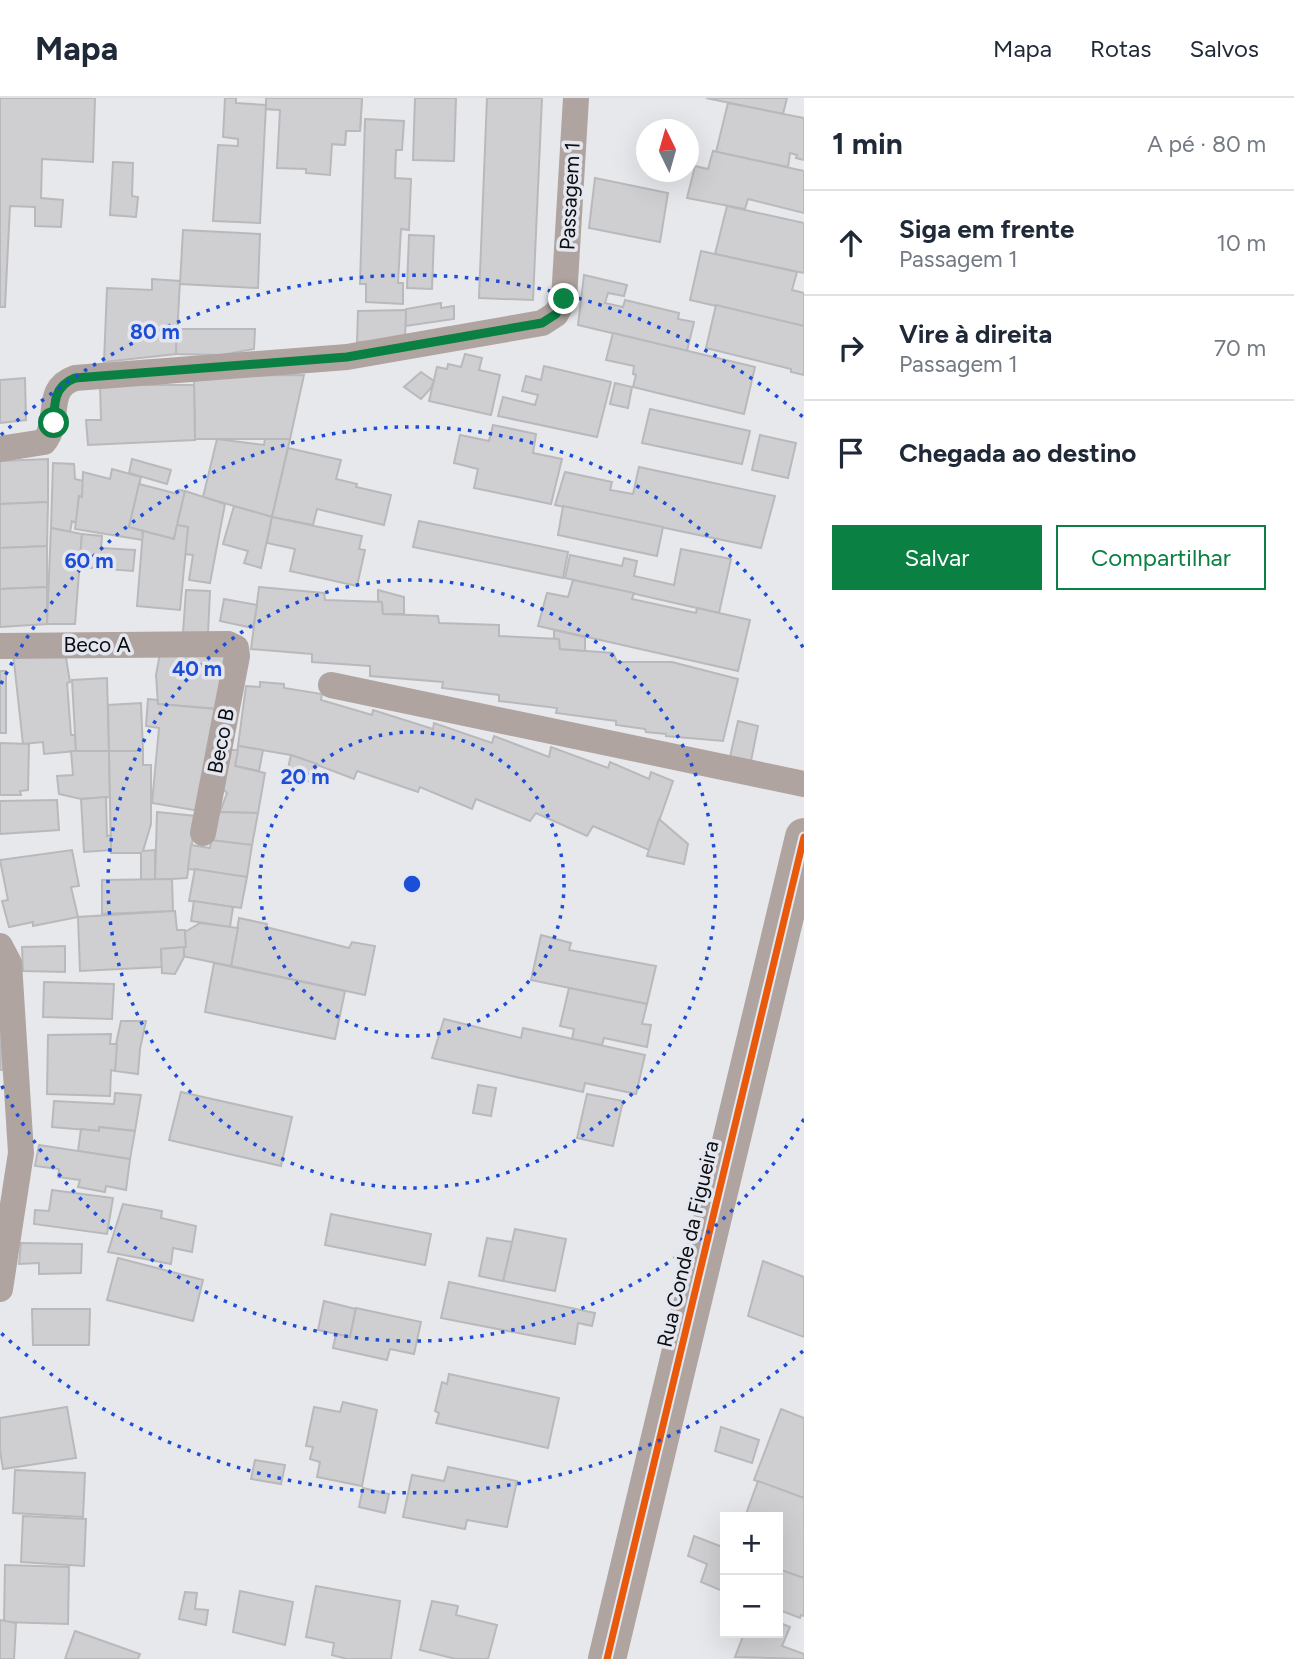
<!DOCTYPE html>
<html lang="pt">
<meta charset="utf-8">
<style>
:root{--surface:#fff;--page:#f2f2f3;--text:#1f2937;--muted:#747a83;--line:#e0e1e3;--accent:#0b8043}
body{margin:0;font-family:Figtree,sans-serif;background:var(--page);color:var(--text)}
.controls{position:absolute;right:21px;bottom:21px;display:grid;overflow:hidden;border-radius:0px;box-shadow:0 7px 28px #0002}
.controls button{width:63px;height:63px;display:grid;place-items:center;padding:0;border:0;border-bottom:2px solid var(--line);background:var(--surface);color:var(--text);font:35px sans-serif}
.compass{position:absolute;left:636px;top:21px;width:63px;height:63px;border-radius:50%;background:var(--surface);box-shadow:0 7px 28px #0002;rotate:355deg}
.stop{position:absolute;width:21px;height:21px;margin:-16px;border:5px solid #0b8043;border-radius:50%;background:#fff}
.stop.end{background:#0b8043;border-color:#fff;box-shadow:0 2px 7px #0008}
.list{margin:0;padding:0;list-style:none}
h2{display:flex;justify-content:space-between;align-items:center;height:91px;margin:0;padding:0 28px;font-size:30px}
h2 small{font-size:23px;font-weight:400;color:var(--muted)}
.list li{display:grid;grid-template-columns:46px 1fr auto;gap:21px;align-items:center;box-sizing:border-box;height:105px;padding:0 28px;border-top:2px solid var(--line)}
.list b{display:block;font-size:26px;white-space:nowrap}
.list p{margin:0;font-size:23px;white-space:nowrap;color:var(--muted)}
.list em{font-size:23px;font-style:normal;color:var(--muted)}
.actions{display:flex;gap:14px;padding:21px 28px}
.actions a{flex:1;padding:16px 0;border:2px solid var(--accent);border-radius:0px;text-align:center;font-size:24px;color:var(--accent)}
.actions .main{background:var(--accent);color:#fff}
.icon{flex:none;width:38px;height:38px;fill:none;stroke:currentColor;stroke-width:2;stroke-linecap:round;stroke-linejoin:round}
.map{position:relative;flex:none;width:804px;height:1561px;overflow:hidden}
header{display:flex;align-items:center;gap:42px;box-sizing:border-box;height:98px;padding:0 35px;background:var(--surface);border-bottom:2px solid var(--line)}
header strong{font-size:33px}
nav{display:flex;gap:38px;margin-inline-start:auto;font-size:24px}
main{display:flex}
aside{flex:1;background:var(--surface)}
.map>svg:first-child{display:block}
</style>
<header>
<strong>Mapa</strong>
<nav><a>Mapa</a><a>Rotas</a><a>Salvos</a></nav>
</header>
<main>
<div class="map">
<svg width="804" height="1561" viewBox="0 0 804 1561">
<rect width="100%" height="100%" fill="#e7e8ec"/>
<g fill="#cfcfd2" stroke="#b9b9bc" stroke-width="2">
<polygon points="0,0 95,0 93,64 42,61 41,100 63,102 61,129 35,128 35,109 10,108 5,209 0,209"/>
<polygon points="225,0 236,0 236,5 266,7 260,125 213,123 218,47 238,48 238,41 223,39"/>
<polygon points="266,0 362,0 360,33 346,33 345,47 290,43 291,12 266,11"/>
<polygon points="266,0 362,0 360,33 346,33 345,47 332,46 330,77 306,75 306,71 277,70 280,12 266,11"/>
<polygon points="415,0 456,0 454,63 413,62"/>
<polygon points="487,0 542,0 533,202 479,200"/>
<polygon points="706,0 787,0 783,16"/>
<polygon points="728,5 804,20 804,62 796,60 797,57 790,55 788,69 716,54"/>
<polygon points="365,21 404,23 402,52 396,52 395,80 411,81 409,132 401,131 398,185 403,185 403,206 366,204 366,186 360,186"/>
<polygon points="713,53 804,73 804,115 748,101 745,111 687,100 695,68 708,71"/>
<polygon points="113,64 133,65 132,98 138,99 136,119 110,117"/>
<polygon points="595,80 668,95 660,144 589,130"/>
<polygon points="727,108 804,125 804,175 715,156"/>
<polygon points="183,132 260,136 258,190 180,186"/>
<polygon points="409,137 434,138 432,191 407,190"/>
<polygon points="701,153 797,174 792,192 804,195 804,228 690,202"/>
<polygon points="584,177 627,187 624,198 608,195 605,205 623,209 625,202 679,215 678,221 694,224 687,253 578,227"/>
<polygon points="152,181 180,183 176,256 104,264 107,190 152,192"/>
<polygon points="441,205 441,210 454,208 454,221 405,228 406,211"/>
<polygon points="716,207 804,228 804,277 791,274 791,271 706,250"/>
<polygon points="406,212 405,242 357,244 358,213"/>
<polygon points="177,231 255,231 254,251 221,257 176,256"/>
<polygon points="613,235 755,269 744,316 633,289 636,277 633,276 634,268 606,262"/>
<polygon points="465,256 482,260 479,272 500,277 491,317 429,303 437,269 447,271 448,266 461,269"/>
<polygon points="544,268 611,284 597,339 498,318 503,299 535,307 538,297 522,293 526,278 541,282"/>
<polygon points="421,274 434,283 431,290 421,301 404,289"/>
<polygon points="304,277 290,341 195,341 194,278"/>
<polygon points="25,280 26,322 0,325 0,282"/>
<polygon points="615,285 632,289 628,310 610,306"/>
<polygon points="100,287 194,287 195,342 88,347 86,322 101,322"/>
<polygon points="650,311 750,333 742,366 642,345"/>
<polygon points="493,327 536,336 533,355 562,361 551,406 474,390 478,371 454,365 460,337 489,343"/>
<polygon points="760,337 796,345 788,380 752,372"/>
<polygon points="217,341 264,347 265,341 290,341 272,419 203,399"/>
<polygon points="288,350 341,362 336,381 357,386 356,389 391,397 384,427 317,411 313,427 272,419"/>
<polygon points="48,361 48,404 0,406 0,363"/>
<polygon points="132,361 171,372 167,386 129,375"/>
<polygon points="53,365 74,366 75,381 84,383 82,399 79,398 76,425 72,423 70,434 51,430"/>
<polygon points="639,369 775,398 761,450 555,407 565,374 612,384 610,392 633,396"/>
<polygon points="112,371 141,379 129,429 143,433 143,442 75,431 79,398 82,399 83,374 110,381"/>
<polygon points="139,386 178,396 179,392 185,393 174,441 129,429"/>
<polygon points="185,393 225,406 210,485 189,482 193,457 184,456 188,429 177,427"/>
<polygon points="48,404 47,448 0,450 0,406"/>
<polygon points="234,408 272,419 261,470 244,465 248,453 223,446"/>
<polygon points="563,408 663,429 657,458 558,437"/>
<polygon points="272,419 362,438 359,451 365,452 357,488 290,473 295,451 267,445"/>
<polygon points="419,423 568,454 563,480 413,449"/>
<polygon points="177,427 188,429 180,512 137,508 143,433 174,441"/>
<polygon points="51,430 82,436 75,526 47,526"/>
<polygon points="82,436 102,438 101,450 135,452 133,473 79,469"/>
<polygon points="47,448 47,489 0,491 0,450"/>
<polygon points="681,451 731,461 719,515 565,480 570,457 622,468 624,460 637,463 634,478 674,487"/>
<polygon points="573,482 634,495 632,501 696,515 697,510 750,522 738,573 538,528 547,495 568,499"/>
<polygon points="47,489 47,526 0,529 0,491"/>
<polygon points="259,489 324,495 325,502 382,504 383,516 438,518 439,525 499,527 499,538 559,541 560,551 613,555 617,564 672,564 738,581 723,643 666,638 666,636 646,634 645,631 616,627 616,623 556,615 557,610 499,603 499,597 442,590 443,584 370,578 370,568 312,564 312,556 251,551"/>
<polygon points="186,492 210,493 208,536 183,535"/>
<polygon points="378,492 404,499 404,516 383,516 382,504 378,503"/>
<polygon points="224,501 257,507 253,530 220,523"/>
<polygon points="554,532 585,539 585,553 560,551 559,541 554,540"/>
<polygon points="161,550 226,556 217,611 158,606 156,577"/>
<polygon points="65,554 70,584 67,585 71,637 75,637 76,653 44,656 43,644 23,646 13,555"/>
<rect x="0" y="573" width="6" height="62"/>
<polygon points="107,580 109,653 76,653 72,582"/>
<polygon points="260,584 284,586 284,590 322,596 321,602 372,617 373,612 433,631 434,625 492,645 494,638 549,659 551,649 608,670 610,664 649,681 651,674 673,683 649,752 593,728 587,738 536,715 530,723 476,701 472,711 420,689 418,694 357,673 354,681 291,657 238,648 246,588 260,589"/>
<polygon points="148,601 157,602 158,606 217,611 200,713 152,705 159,630 146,628"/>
<polygon points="141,605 143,653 109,653 108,607"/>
<polygon points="738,623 758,628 751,663 730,659"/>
<polygon points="0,645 29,646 28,692 20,693 21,697 0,697"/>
<polygon points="238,648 263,652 259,673 235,668"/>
<polygon points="227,652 238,652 235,668 265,675 258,715 220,714 227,695 222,690"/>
<polygon points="71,653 109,653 110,699 81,701 59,696 57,678 73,677"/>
<polygon points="109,653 143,653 143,667 151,667 151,726 143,753 155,752 155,782 141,782 141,755 111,755"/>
<polygon points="291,657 317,666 313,684 286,679"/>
<polygon points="106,699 107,738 111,737 111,752 84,754 81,701"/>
<polygon points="57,702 59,732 0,736 0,703"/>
<polygon points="157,714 196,718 187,780 155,782"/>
<polygon points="220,714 258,715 252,747 207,742"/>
<polygon points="659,721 688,746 684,766 647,758"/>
<polygon points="211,742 252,747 247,779 188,771 191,747 210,750"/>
<polygon points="72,752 79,788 71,789 78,819 33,828 33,824 9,829 2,803 8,802 0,762"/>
<polygon points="195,771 247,779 241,810 189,803"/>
<polygon points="172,781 173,813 102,816 102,782"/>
<polygon points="194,803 233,809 230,829 191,823"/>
<polygon points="173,813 175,813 177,832 185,832 186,849 161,851 162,869 80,873 78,819"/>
<polygon points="239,820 267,826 266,829 349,850 352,844 375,848 365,897 231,868"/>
<polygon points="200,825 238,830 231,868 182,858 184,849 186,849 185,834"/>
<polygon points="541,837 571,845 569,852 656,868 647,906 531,882"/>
<polygon points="65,848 65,874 23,873 22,849"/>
<polygon points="184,849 184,859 175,876 162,875 161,851"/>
<polygon points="214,865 345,893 335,941 205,914"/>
<polygon points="44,884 114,886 112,921 43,919"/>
<polygon points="569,890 647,906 642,926 651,927 647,949 604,940 602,947 572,941 574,931 560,928"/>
<polygon points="444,921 521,940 523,930 645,957 636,996 585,985 583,994 432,960"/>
<polygon points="121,923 146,923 140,951 138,976 115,973 116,946"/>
<polygon points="0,928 3,972 0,972"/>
<polygon points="111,936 110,946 117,946 115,973 111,972 110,998 47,996 48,937"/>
<polygon points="478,987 496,990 491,1018 473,1015"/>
<polygon points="181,994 292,1019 281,1068 169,1042"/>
<polygon points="115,995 141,997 135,1033 99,1029 99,1033 52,1029 54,1003 114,1006"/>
<polygon points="587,996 623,1003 613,1048 577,1040"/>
<polygon points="99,1029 135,1033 130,1061 78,1053 81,1031 99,1033"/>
<polygon points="39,1047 130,1061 126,1092 106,1088 105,1094 78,1089 80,1082 58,1079 59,1071 35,1068"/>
<polygon points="52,1092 113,1100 107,1136 34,1126 35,1112 49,1113"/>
<polygon points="123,1106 162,1113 161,1120 196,1128 192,1154 173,1150 171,1166 108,1154"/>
<polygon points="331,1116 431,1136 425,1167 325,1147"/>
<polygon points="515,1131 566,1141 555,1193 503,1183"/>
<polygon points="487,1140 512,1144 503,1183 479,1178"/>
<polygon points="21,1145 82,1146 81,1175 39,1176 39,1165 19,1166"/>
<polygon points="118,1160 203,1182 193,1223 107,1202"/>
<polygon points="763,1163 804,1179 804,1239 748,1218"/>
<polygon points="449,1184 595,1215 592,1228 578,1225 575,1246 441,1220"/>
<polygon points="324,1203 356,1211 350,1239 318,1232"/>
<polygon points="356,1210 421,1224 414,1256 390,1251 387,1262 333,1250 336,1236 350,1239"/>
<polygon points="32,1211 90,1211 89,1247 33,1247"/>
<polygon points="449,1276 559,1300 548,1350 436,1325 439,1315 435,1313 442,1284 447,1286"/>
<polygon points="343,1304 377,1312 362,1388 317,1379 320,1364 310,1361 313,1349 306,1348 314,1309 340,1314"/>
<polygon points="67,1309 76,1360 3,1371 0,1353 0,1320"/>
<polygon points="781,1311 804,1320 804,1400 754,1382"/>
<polygon points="721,1329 759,1342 752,1365 715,1353"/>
<polygon points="255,1362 285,1367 281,1386 251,1381"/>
<polygon points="448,1369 517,1383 507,1429 467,1422 465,1431 403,1419 412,1377 444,1383"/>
<polygon points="15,1372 85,1375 83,1419 13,1415"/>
<polygon points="758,1383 804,1400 804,1480 778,1471 778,1419 745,1419"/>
<polygon points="363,1390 389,1396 385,1415 359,1409"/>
<polygon points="23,1418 86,1421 84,1468 21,1464"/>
<polygon points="694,1438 725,1450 725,1494 701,1484 707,1466 688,1458"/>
<polygon points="5,1467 69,1469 68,1526 4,1524"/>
<polygon points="778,1471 804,1480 804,1518 801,1517 800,1520 782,1513 780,1517 778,1516"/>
<polygon points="316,1488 400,1503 391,1561 347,1561 332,1557 334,1545 306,1539"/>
<polygon points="240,1493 293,1504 285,1547 233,1534"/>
<polygon points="185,1494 197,1495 195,1511 208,1512 206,1527 179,1521"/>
<polygon points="432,1503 458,1508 456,1517 497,1527 488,1561 456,1561 420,1552"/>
<polygon points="0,1522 16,1525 14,1561 0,1561"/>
<polygon points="778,1524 790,1529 782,1548 804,1556 804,1561 735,1559 743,1538 739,1535 778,1535"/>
<polygon points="75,1533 140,1556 138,1561 65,1561"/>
</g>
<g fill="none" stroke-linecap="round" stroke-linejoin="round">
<g stroke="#afa49f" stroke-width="26">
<path d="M0,351l44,-7c18,-22 -1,-53 31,-64l272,-21 195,-34 14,-9 8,-15 12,-201"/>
<polyline points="0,548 228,546 236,550 237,558 203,735"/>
<polyline points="331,587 804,686"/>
<polyline points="0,848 9,865 21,1055 0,1191"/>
</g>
<polyline stroke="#afa49f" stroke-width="38" points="607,1561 804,739"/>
<defs>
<polyline id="cycleway" points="607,1561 804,739"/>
</defs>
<use href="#cycleway" stroke="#e4e7ef" stroke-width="11"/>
<use href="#cycleway" stroke="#e8590c" stroke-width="7"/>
</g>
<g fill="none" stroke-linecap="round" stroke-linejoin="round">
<path stroke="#0b8043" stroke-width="9" d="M54,325c0,-20 0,-37 21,-45l272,-21 195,-34 14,-9 8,-15"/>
</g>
<g fill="none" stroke="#1d4ed8" stroke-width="3.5" stroke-dasharray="3.5 7">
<circle cx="412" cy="786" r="152"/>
<circle cx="412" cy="786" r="304"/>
<path d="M804 1021A457 457 0 0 1 1 986M1 586A457 457 0 0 1 804 551"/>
<path d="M803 1253A609 609 0 0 1 1 1235M1 337A609 609 0 0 1 803 319"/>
</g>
<g text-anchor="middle" stroke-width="7" stroke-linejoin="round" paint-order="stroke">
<g font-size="21" fill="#0b0c0e" stroke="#e4e7ef">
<text transform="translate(570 98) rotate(-87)" y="7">Passagem 1</text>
<text x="97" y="554">Beco A</text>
<text transform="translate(221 643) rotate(-79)" y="7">Beco B</text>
<text transform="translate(688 1146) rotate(-77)" y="7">Rua Conde da Figueira</text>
</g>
</g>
<circle cx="412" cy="786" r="10" fill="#1d4ed8" stroke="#e4e7ef" stroke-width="3.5"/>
<g font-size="21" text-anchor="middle" font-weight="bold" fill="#1d4ed8" stroke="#e4e7ef" stroke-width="7" stroke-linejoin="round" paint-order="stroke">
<text x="155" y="241">80 m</text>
<text x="89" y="470">60 m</text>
<text x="197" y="578">40 m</text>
<text x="305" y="686">20 m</text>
</g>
</svg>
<div class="controls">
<button>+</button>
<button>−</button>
</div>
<svg class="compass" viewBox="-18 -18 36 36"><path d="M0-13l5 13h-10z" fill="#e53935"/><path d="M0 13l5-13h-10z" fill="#747a83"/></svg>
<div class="stop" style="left:54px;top:325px"></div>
<div class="stop end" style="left:564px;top:201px"></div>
</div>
<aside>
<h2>1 min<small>A pé · 80 m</small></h2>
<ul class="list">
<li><svg class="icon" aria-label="ahead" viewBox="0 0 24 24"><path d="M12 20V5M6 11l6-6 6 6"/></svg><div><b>Siga em frente</b><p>Passagem 1</p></div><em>10 m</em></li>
<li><svg class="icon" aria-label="right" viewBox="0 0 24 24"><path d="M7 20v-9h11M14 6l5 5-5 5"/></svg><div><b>Vire à direita</b><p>Passagem 1</p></div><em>70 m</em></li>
<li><svg class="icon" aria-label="arrive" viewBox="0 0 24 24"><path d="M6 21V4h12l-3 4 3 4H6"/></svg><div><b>Chegada ao destino</b></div></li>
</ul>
<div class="actions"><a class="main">Salvar</a><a>Compartilhar</a></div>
</aside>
</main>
